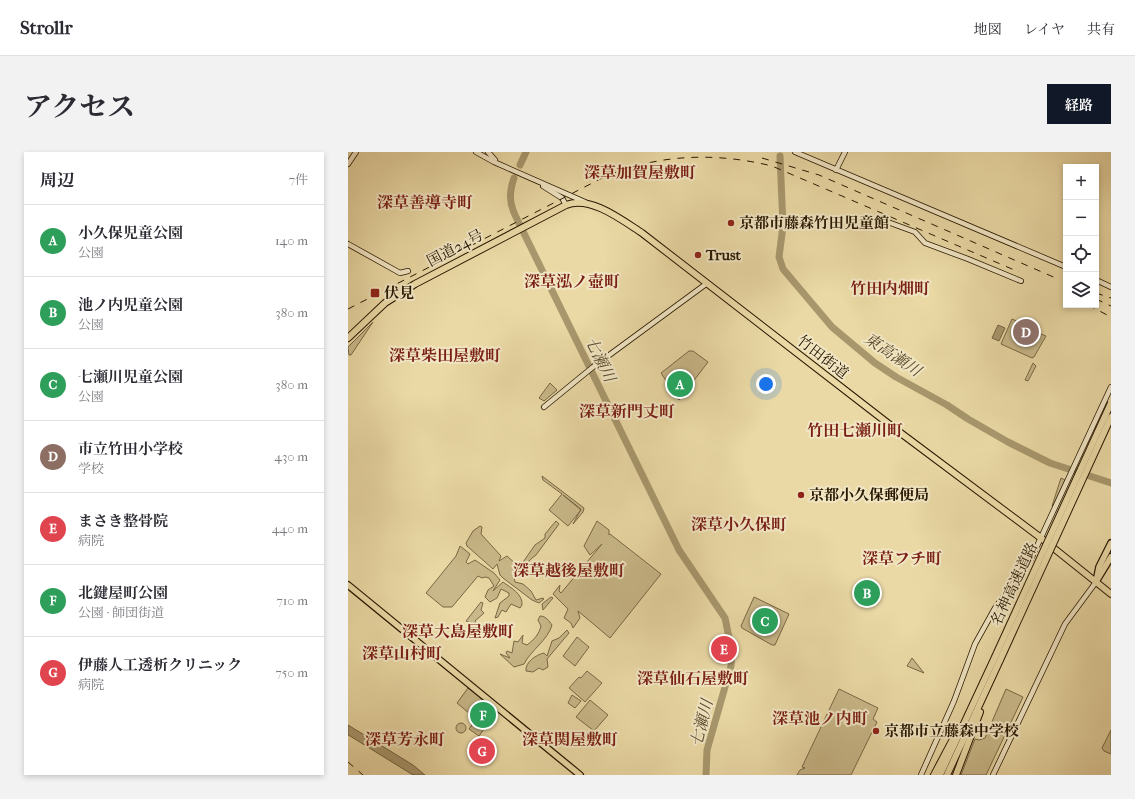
<!DOCTYPE html>
<html lang="ja">
<meta charset="utf-8">
<style>
:root{--surface:#fff;--page:#f2f2f3;--text:#2b2b33;--muted:#7c7c81;--line:#e1e1e2;--accent:#111827}
body{margin:0;font-family:"IM FELL French Canon","Noto Serif JP",serif;background:var(--page);color:var(--text)}
.controls{position:absolute;right:12px;top:12px;display:grid;overflow:hidden;border-radius:0px;box-shadow:0 2px 6px #0003}
.controls button{width:36px;height:36px;display:grid;place-items:center;padding:0;border:0;border-bottom:1px solid var(--line);background:var(--surface);color:var(--text);font:20px sans-serif}
.you{position:absolute;left:418px;top:232px;width:14px;height:14px;margin:-10px;border:3px solid #fff;border-radius:50%;background:#1a73e8;box-shadow:0 0 0 6px #1a73e833}
.badge{display:grid;place-items:center;width:26px;height:26px;border-radius:50%;background:var(--accent);color:#fff;font-size:13px;font-weight:700}
.pin{position:absolute;translate:-50% -50%;border:2px solid #fff;box-shadow:0 1px 4px #0006}
.list{margin:0;padding:0;list-style:none}
h2{display:flex;justify-content:space-between;align-items:center;height:52px;margin:0;padding:0 16px;font-size:17px}
h2 small{font-size:13px;font-weight:400;color:var(--muted)}
.list li{display:grid;grid-template-columns:26px 1fr auto;gap:12px;align-items:center;box-sizing:border-box;height:72px;padding:0 16px;border-top:1px solid var(--line)}
.list b{display:block;font-size:15px;white-space:nowrap}
.list p{margin:0;font-size:13px;white-space:nowrap;color:var(--muted)}
.list em{font-size:13px;font-style:normal;color:var(--muted)}
.icon{flex:none;width:22px;height:22px;fill:none;stroke:currentColor;stroke-width:2;stroke-linecap:round;stroke-linejoin:round}
.map{position:relative;flex:none;width:763px;height:623px;overflow:hidden;border-radius:0px}
header{display:flex;align-items:center;gap:24px;box-sizing:border-box;height:56px;padding:0 20px;background:var(--surface);border-bottom:1px solid var(--line)}
header strong{font-size:19px}
nav{display:flex;gap:22px;margin-inline-start:auto;font-size:14px}
.intro{display:flex;align-items:center;justify-content:space-between;box-sizing:border-box;height:96px;padding:0 24px}
h1{margin:0;font-size:28px}
.button{padding:10px 18px;border-radius:0px;background:var(--accent);color:#fff;font-size:14px;font-weight:700}
main{display:flex;gap:24px;padding:0 24px}
aside{flex:1;background:var(--surface);border-radius:0px;box-shadow:0 2px 6px #0003}
.map>svg:first-child{display:block}
</style>
<header>
<strong>Strollr</strong>
<nav><a>地図</a><a>レイヤ</a><a>共有</a></nav>
</header>
<div class="intro"><h1>アクセス</h1><a class="button">経路</a></div>
<main>
<aside>
<h2>周辺<small>7件</small></h2>
<ul class="list">
<li><span class="badge" style="background:#2e9e5b">A</span><div><b>小久保児童公園</b><p>公園</p></div><em>140 m</em></li>
<li><span class="badge" style="background:#2e9e5b">B</span><div><b>池ノ内児童公園</b><p>公園</p></div><em>380 m</em></li>
<li><span class="badge" style="background:#2e9e5b">C</span><div><b>七瀬川児童公園</b><p>公園</p></div><em>380 m</em></li>
<li><span class="badge" style="background:#8d6e63">D</span><div><b>市立竹田小学校</b><p>学校</p></div><em>430 m</em></li>
<li><span class="badge" style="background:#e0444e">E</span><div><b>まさき整骨院</b><p>病院</p></div><em>440 m</em></li>
<li><span class="badge" style="background:#2e9e5b">F</span><div><b>北鍵屋町公園</b><p>公園 · 師団街道</p></div><em>710 m</em></li>
<li><span class="badge" style="background:#e0444e">G</span><div><b>伊藤人工透析クリニック</b><p>病院</p></div><em>750 m</em></li>
</ul>
</aside>
<div class="map">
<svg width="763" height="623" viewBox="0 0 763 623">
<rect width="100%" height="100%" fill="#ead9a5"/>
<filter id="stains"><feTurbulence type="fractalNoise" baseFrequency=".005" numOctaves="4"/><feColorMatrix values="0 0 0 0 .2 0 0 0 0 .09 0 0 0 0 .02 0 0 0 .5 -.17"/></filter>
<radialGradient id="worn" r=".72"><stop offset=".6" stop-color="#630" stop-opacity="0"/><stop offset="1" stop-color="#630" stop-opacity=".3"/></radialGradient>
<g fill="#c9b889" stroke="#786744">
<polygon points="664,167 689,178 688,180 698,184 686,205 684,206 653,192"/>
<polygon points="25,170 3,203 1,203 0,195"/>
<polygon points="341,199 345,199 360,210 331,248 313,221"/>
<polygon points="555,202 563,208 561,214 549,210"/>
<polygon points="685,211 688,214 680,229 677,228"/>
<polygon points="202,231 209,238 196,249 191,246"/>
<polygon points="194,324 236,356 235,360 225,372 233,357 215,343 233,358 220,374 201,358 214,342 195,328"/>
<polygon points="713,326 717,328 705,354 704,354"/>
<polygon points="208,369 211,372 188,403 184,406 166,425 167,430 175,432 183,439 188,448 195,446 196,447 191,451 184,448 155,426 152,423 149,412 145,417 119,394 118,391 125,379 132,374 134,375 133,382 153,404 151,409 159,404 169,413 173,413 187,393 197,386 197,382"/>
<polygon points="249,369 261,378 261,383 262,382 313,422 262,486 230,459 232,466 225,476 223,471 216,466 220,457 205,442 212,433 211,439 213,441 254,392 242,403 236,394"/>
<path d="M112,394l10,8 -4,8 2,2 7,-4 19,13 6,7 -7,11 10,-9c8,6 20,12 19,23l-2,3 -9,-4 -5,8 -4,-2 -4,7 -3,1 5,-15 9,-7v-3l-8,-4 -4,9 -7,4 -5,-5 3,-7 6,-4 -5,-8 -4,-1 -3,1 -4,-2 -26,31h-9l-17,-14 30,-37z"/>
<polygon points="515,434 528,438 524,449 521,450 511,445"/>
<polygon points="203,445 205,446 195,458 194,452"/>
<polygon points="406,445 441,462 427,493 424,493 394,476 393,474"/>
<polygon points="133,450 135,451 133,458 136,461 127,469 132,479 126,481 121,476 121,470 118,469"/>
<path d="M192,464c6,0 9,5 12,9 -4,15 -21,25 -28,39l-10,3 -14,-13 10,4 -4,-5 1,-2 5,2 2,-12 4,1 5,-7 -1,8 5,2c7,-5 12,-11 14,-19l-3,-6z"/>
<path d="M219,478l2,3 -22,26 1,8 -5,3 -4,-2 -6,4 -7,-1c-1,-9 10,-16 18,-18l3,3 5,-15 7,-3z"/>
<polygon points="229,485 241,495 227,514 215,504"/>
<polygon points="564,506 576,521 559,514"/>
<polygon points="239,519 254,531 237,550 221,536 231,525 233,526"/>
<polygon points="120,536 149,559 131,584 121,577 128,567 109,551"/>
<polygon points="491,537 530,556 525,567 529,570 503,623 449,623 452,618 457,616 454,615"/>
<polygon points="658,537 675,545 638,623 613,623 627,587 631,588 637,586"/>
<polygon points="224,543 233,549 227,556 220,551"/>
<polygon points="242,548 260,563 246,579 228,565"/>
<circle cx="113" cy="576" r="5"/>
<polygon points="763,578 763,602 756,599 754,596"/>
</g>
<g fill="#a8976d" stroke="#746341">
<polygon points="650,173 657,176 651,189 644,186"/>
<polygon points="0,573 65,613 77,623 65,623 2,584 0,583"/>
</g>
<g fill="none" stroke-linecap="round" stroke-linejoin="round">
<g stroke="#a8976d" stroke-width="7">
<polyline points="432,4 435,74 431,105 435,117 484,175 527,211 548,225 599,253 620,267 660,290 702,311 763,331"/>
<polyline points="172,13 178,0"/>
<path d="M166,26c-5,15 -5,25 2,39l163,333 46,68 7,34 -1,14 -24,84 -1,25"/>
</g>
<defs>
<g id="secondary">
<polyline points="128,0 146,10 237,50"/>
<polyline points="140,0 147,8"/>
<polyline points="447,0 718,115"/>
<polyline points="0,12 8,0"/>
<polyline points="488,18 497,0"/>
<polyline points="195,34 214,46 218,53"/>
<polyline points="537,69 567,80 577,91 620,107 673,129"/>
<polyline points="0,92 52,121 60,119"/>
<polyline points="748,128 763,135"/>
<polyline points="196,255 245,215 358,132"/>
<polyline points="573,623 606,549 627,492 647,456 683,407 763,235"/>
<polyline points="645,623 717,472 748,430"/>
</g>
<g id="primary">
<polyline points="749,428 763,405"/>
<polyline points="748,430 751,415 763,391"/>
<polyline points="0,433 232,623"/>
</g>
<g id="highway">
<path d="M0,186l37,-35 30,-19 151,-79c24,-10 56,15 76,28l252,195 147,110 70,56"/>
<polyline points="586,623 604,589"/>
<polyline points="592,623 647,505"/>
<polyline points="599,623 652,508"/>
<polyline points="608,623 632,560"/>
</g>
</defs>
<use href="#secondary" stroke="#271600" stroke-width="6"/>
<use href="#primary" stroke="#271600" stroke-width="8"/>
<use href="#highway" stroke="#271600" stroke-width="8"/>
<use href="#secondary" stroke="#f1e6c4" stroke-width="4.5"/>
<use href="#primary" stroke="#ead9a5" stroke-width="5.5"/>
<use href="#highway" stroke="#ead9a5" stroke-width="6"/>
<g stroke="#271600" stroke-width="1" stroke-dasharray="7 7" stroke-linecap="butt">
<polyline points="414,6 471,23 710,127"/>
<polyline points="748,141 763,146"/>
<polyline points="748,147 763,154"/>
<polyline points="740,153 763,165"/>
<path d="M0,157l256,-132c54,-23 111,-25 168,-11l247,106"/>
<polyline points="0,610 15,623"/>
</g>
<defs>
<g id="highway-bridge">
<polyline points="647,505 763,251"/>
<polyline points="652,508 763,265"/>
</g>
</defs>
<use href="#highway-bridge" stroke="#271600" stroke-width="8" stroke-linecap="butt"/>
<use href="#highway-bridge" stroke="#ead9a5" stroke-width="6"/>
</g>
<g fill="#8f2418" stroke="#f1e6c4" stroke-width="1.5">
<circle cx="383" cy="71" r="4"/>
<circle cx="350" cy="103" r="4"/>
<rect x="22" y="136" width="10" height="10" rx="2"/>
<circle cx="453" cy="343" r="4"/>
<circle cx="528" cy="579" r="4"/>
</g>
<g text-anchor="middle" stroke-width="4" stroke-linejoin="round" paint-order="stroke">
<g font-size="15" font-weight="bold" fill="#271600" stroke="#f1e6c4" text-anchor="start">
<text x="391" y="76">京都市藤森竹田児童館</text>
<text x="358" y="108">Trust</text>
<text x="36" y="146">伏見</text>
<text x="461" y="348">京都小久保郵便局</text>
<text x="536" y="584">京都市立藤森中学校</text>
</g>
<g font-size="15" fill="#271600" stroke="#f1e6c4">
<text transform="translate(107 96) rotate(-28)" y="5">国道24号</text>
<text transform="translate(475 205) rotate(38)" y="5">竹田街道</text>
<text transform="translate(666 432) rotate(-65)" y="5">名神高速道路</text>
</g>
<g font-size="16" font-weight="bold" fill="#7a1f14" stroke="#f1e6c4">
<text x="292" y="26">深草加賀屋敷町</text>
<text x="77" y="56">深草善導寺町</text>
<text x="224" y="135">深草泓ノ壺町</text>
<text x="542" y="142">竹田内畑町</text>
<text x="97" y="209">深草柴田屋敷町</text>
<text x="279" y="265">深草新門丈町</text>
<text x="507" y="284">竹田七瀬川町</text>
<text x="391" y="378">深草小久保町</text>
<text x="554" y="412">深草フチ町</text>
<text x="221" y="424">深草越後屋敷町</text>
<text x="110" y="485">深草大島屋敷町</text>
<text x="54" y="507">深草山村町</text>
<text x="345" y="532">深草仙石屋敷町</text>
<text x="472" y="572">深草池ノ内町</text>
<text x="57" y="593">深草芳永町</text>
<text x="222" y="593">深草関屋敷町</text>
</g>
<g font-size="16" font-style="italic" fill="#5b4a2c" stroke="#f1e6c4">
<text transform="translate(545 202) rotate(34)" y="6">東高瀬川</text>
<text transform="translate(253 207) rotate(64)" y="6">七瀬川</text>
<text transform="translate(353 571) rotate(-76)" y="6">七瀬川</text>
</g>
</g>
<rect width="100%" height="100%" filter="url(#stains)"/>
<rect width="100%" height="100%" fill="url(#worn)"/>
</svg>
<div class="controls">
<button>+</button>
<button>−</button>
<button><svg class="icon" aria-label="locate" viewBox="0 0 24 24"><circle cx="12" cy="12" r="6"/><path d="M12 2v4M12 18v4M2 12h4M18 12h4"/></svg></button>
<button><svg class="icon" aria-label="layers" viewBox="0 0 24 24"><path d="M12 4l9 5-9 5-9-5zM3 14l9 5 9-5"/></svg></button>
</div>
<div class="you"></div>
<div class="pin badge" style="left:332px;top:232px;background:#2e9e5b">A</div>
<div class="pin badge" style="left:519px;top:441px;background:#2e9e5b">B</div>
<div class="pin badge" style="left:417px;top:469px;background:#2e9e5b">C</div>
<div class="pin badge" style="left:678px;top:180px;background:#8d6e63">D</div>
<div class="pin badge" style="left:376px;top:497px;background:#e0444e">E</div>
<div class="pin badge" style="left:135px;top:563px;background:#2e9e5b">F</div>
<div class="pin badge" style="left:134px;top:599px;background:#e0444e">G</div>
</div>
</main>
